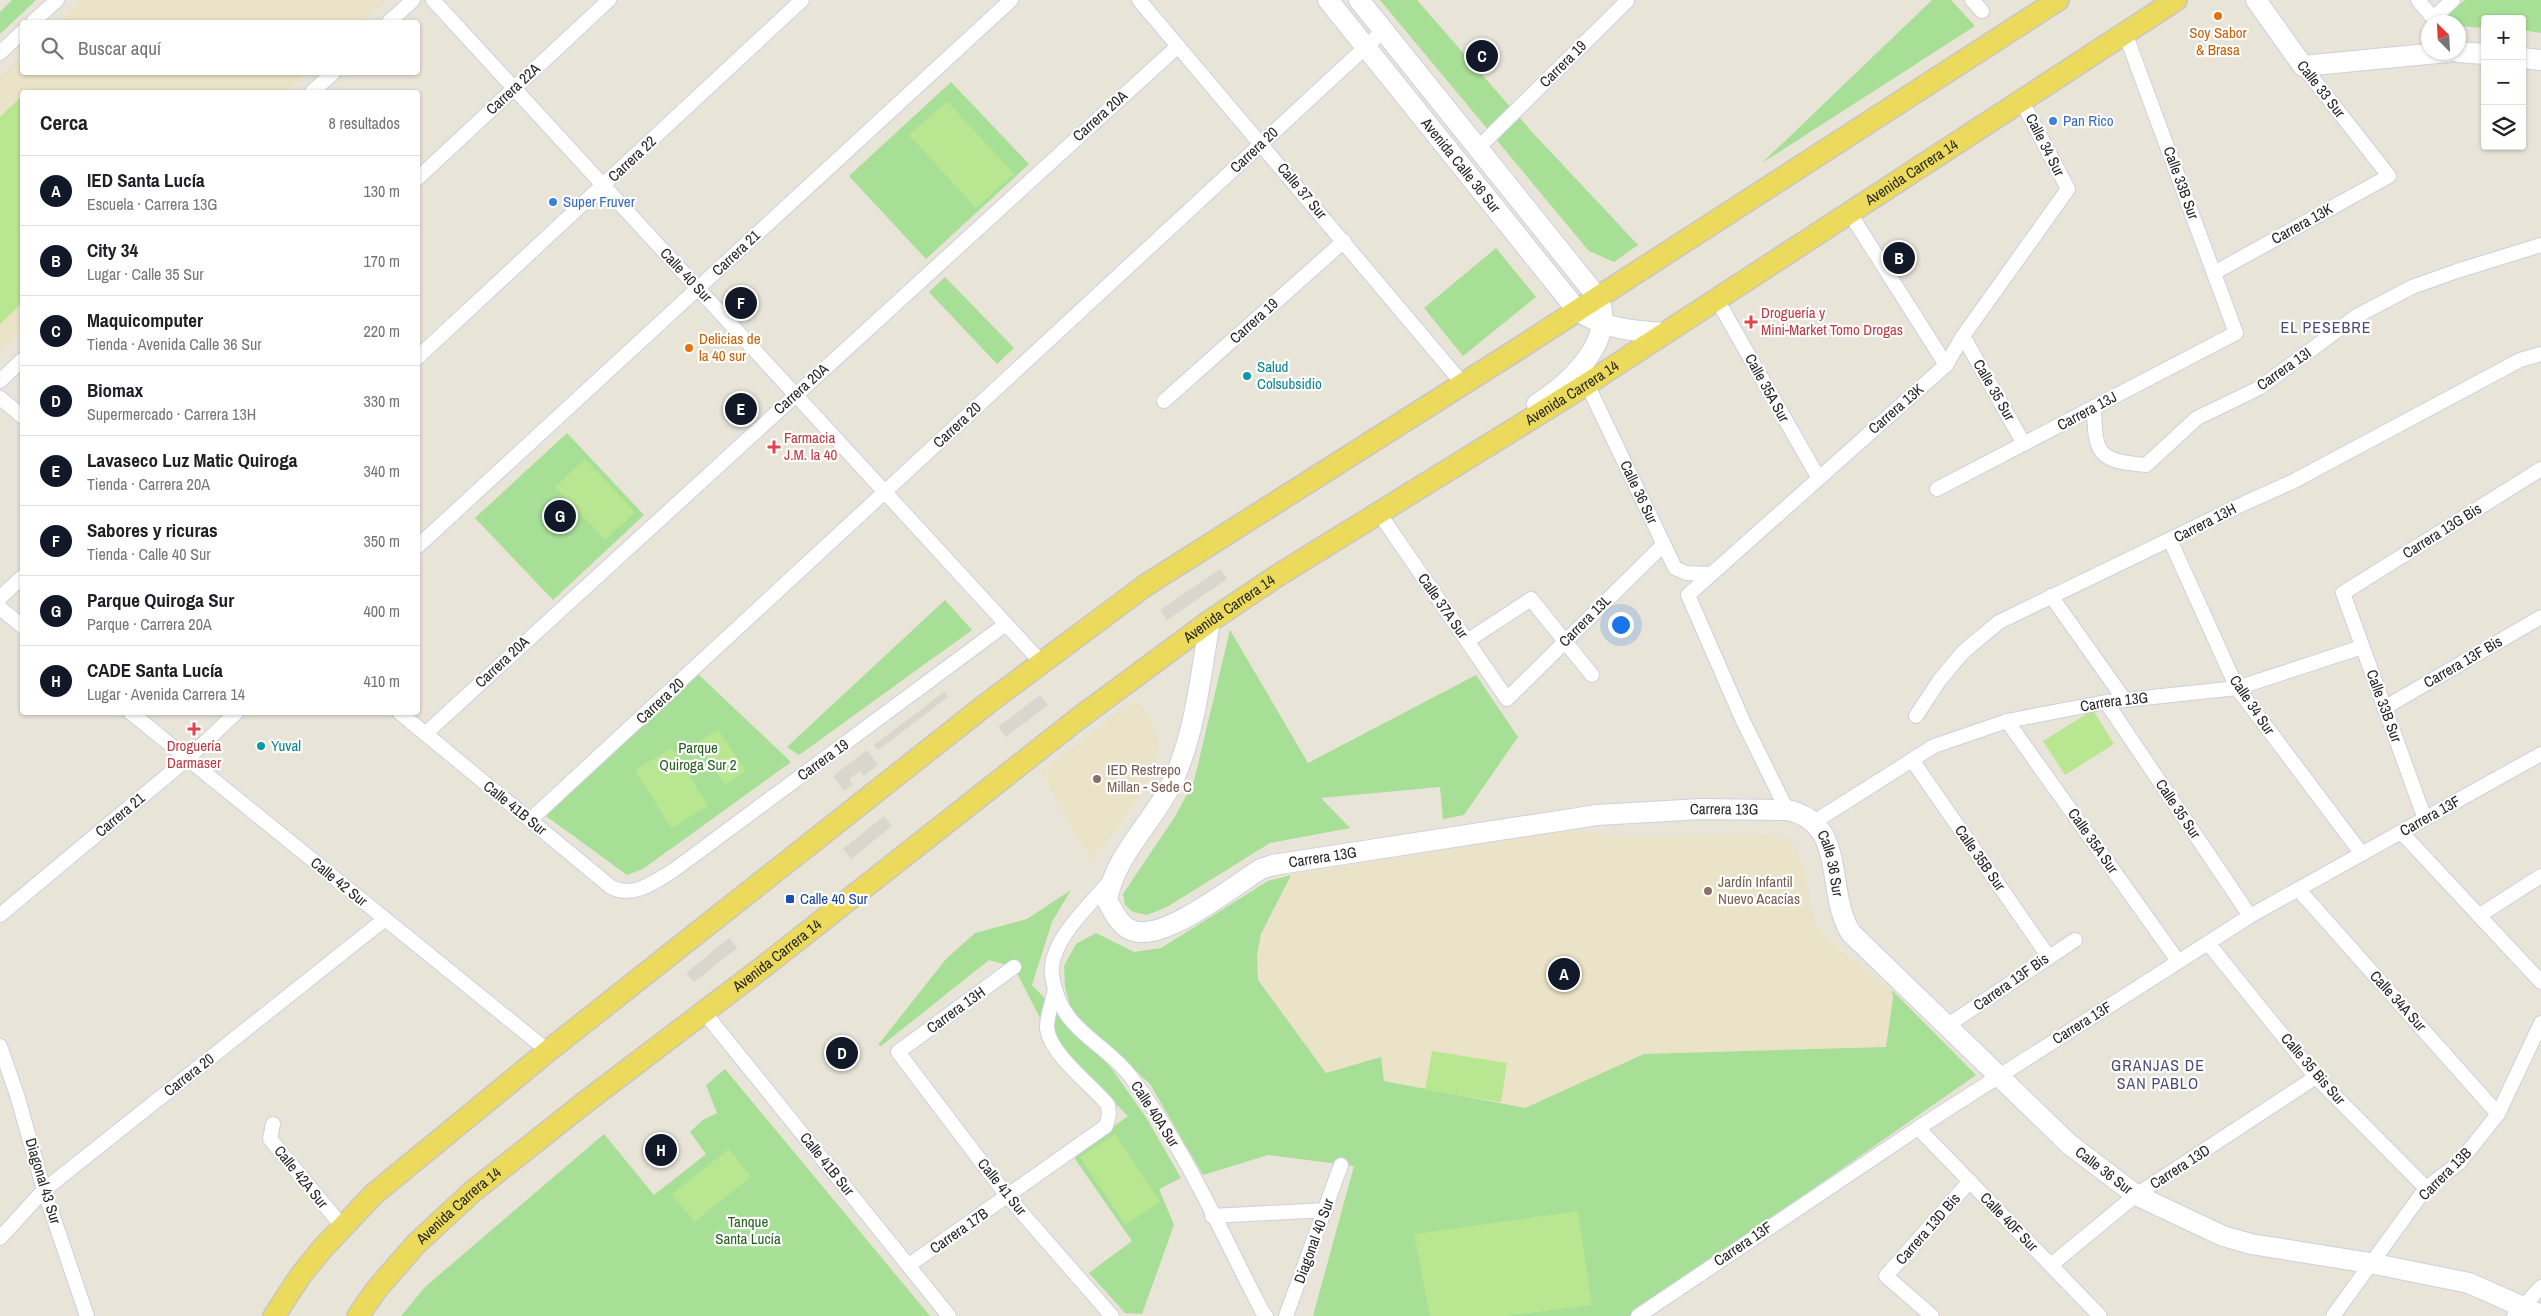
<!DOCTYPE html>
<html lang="es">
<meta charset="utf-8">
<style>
:root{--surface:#fff;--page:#f2f2f2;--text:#202124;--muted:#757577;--line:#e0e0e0;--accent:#111827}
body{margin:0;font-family:"Archivo Narrow",sans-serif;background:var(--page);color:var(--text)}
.controls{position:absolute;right:15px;top:15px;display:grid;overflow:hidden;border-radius:5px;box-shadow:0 1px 4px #0004}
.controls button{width:45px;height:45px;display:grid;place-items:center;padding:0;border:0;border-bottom:1px solid var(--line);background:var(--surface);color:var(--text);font:25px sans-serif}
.compass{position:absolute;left:2421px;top:15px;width:45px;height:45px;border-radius:50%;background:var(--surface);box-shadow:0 1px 4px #0004;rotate:336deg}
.you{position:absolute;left:1620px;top:624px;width:18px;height:18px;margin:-12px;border:4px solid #fff;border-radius:50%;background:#1a73e8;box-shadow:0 0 0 8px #1a73e833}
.badge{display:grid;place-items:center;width:32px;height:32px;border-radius:50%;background:var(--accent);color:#fff;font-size:16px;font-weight:700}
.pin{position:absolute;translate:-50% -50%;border:2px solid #fff;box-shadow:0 1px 5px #0006}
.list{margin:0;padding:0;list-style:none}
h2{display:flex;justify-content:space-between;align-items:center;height:65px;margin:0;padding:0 20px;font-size:21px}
h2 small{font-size:16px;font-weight:400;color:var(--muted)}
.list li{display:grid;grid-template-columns:32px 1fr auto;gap:15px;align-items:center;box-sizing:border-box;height:70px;padding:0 20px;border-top:1px solid var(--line)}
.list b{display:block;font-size:19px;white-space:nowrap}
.list p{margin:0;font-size:16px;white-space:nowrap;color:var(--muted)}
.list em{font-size:16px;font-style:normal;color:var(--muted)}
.icon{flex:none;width:28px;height:28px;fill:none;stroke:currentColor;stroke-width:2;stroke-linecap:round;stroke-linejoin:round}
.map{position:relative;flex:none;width:2541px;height:1316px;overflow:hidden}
.search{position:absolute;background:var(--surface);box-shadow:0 1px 4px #0004;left:20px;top:20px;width:400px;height:55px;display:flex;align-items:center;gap:12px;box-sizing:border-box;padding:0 18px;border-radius:5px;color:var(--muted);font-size:19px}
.panel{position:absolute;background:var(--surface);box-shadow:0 1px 4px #0004;left:20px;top:90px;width:400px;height:625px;border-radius:5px}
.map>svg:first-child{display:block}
</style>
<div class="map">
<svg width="2541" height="1316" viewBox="0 0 2541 1316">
<rect width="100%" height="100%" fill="#e9e4d8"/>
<g fill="#ebe3c7">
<polygon points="83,0 387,0 362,22 59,22"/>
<polygon points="22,56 22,72 307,73 285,92 22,92 22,331 0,352 0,77"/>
<polygon points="1132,702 1141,706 1149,716 1159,741 1154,763 1146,787 1091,862 1041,772"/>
<polygon points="1579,829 1610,837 1771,835 1789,839 1798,852 1806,878 1816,927 1826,939 1892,990 1893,998 1886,1047 1644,1054 1525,1108 1384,1081 1381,1057 1326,1073 1258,980 1257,955 1261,934 1291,875"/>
</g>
<g fill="#a6df95">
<polygon points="12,0 36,0 0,34 0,12"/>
<polygon points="1380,0 1417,0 1533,133 1638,245 1614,262 1589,251"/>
<polygon points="1932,0 1951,0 1975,26 1762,163"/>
<polygon points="2465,0 2541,0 2541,33 2522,30 2522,19 2485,19 2485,28 2459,26 2458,22 2438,22"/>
<polygon points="951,82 1029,164 926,259 849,176"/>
<polygon points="1496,248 1536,297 1463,356 1424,308"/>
<polygon points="945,277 1014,348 997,364 929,292"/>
<polygon points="567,433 644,515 553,600 475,518"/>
<polygon points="945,600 972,630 799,755 787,747"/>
<polygon points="1230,630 1308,763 1476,675 1518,737 1464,815 1443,819 1440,787 1321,798 1350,828 1270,843 1167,907 1147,915 1133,912 1125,905 1123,894 1176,815 1194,781"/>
<polygon points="698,674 791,762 643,869 627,875 546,816"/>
<polygon points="1291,875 1261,934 1257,955 1258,980 1326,1073 1381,1057 1384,1081 1525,1108 1644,1054 1886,1047 1893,998 1892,990 1976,1075 1631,1316 1313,1316 1354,1166 1268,1155 1203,1175 1150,1084 1071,1010 1065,987 1064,966 1076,944 1096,933 1134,952 1161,948 1268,881"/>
<polygon points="1071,890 1052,922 1032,985 1112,1069 1147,1119 1181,1178 1159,1189 1174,1225 1142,1314 1125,1313 1089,1273 1132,1241 1073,1156 1128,1116 1051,1040 1014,967 989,960 881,1046 878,1045 946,959 975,933 1027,919"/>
<polygon points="725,1069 930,1316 401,1316 425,1287 604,1134 654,1195 706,1154 690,1132 703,1120 717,1113 706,1085"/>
</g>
<g fill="#b8e691">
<polygon points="22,96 22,303 0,324 0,117"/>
<polygon points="947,101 1014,174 976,208 909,135"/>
<polygon points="585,459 635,512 605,540 555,487"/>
<polygon points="2093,710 2114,744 2065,775 2043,741"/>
<polygon points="718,729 746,771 725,785 697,743"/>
<polygon points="672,748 708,806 671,828 635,770"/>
<polygon points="1432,1051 1507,1063 1501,1102 1425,1090"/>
<polygon points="1115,1134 1160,1202 1125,1225 1080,1157"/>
<polygon points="729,1149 751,1177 694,1222 672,1194"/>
<polygon points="1578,1211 1592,1305 1503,1316 1430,1316 1414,1234"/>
</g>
<g fill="#d9d6ce">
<polygon points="1220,569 1227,579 1167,620 1160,610"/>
<polygon points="944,692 948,697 878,750 874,745"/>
<polygon points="1040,695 1048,705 1006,737 998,727"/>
<polygon points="867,750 878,765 864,776 860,771 849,779 853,784 844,791 833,776"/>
<polygon points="884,816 892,826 851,859 843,849"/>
<polygon points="729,938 737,948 694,982 686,973"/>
</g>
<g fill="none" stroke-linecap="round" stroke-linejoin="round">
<defs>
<g id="street">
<polyline points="433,0 1040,661"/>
<polyline points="1139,0 1463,384"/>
<polyline points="1972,0 1982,11"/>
<polyline points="2418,0 2433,18 2453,0"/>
<polyline points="33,22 57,0"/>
<polyline points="389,22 413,0"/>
<polyline points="0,53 22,32"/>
<polyline points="312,92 334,72"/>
<polyline points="1478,148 1627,1"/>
<polyline points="418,178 609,0"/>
<polyline points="1849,212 1946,365"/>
<polyline points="2214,273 2389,176 2303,66"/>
<polyline points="1716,298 1818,477"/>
<polyline points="1963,336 2024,444"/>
<polyline points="418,357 802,0"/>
<polyline points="0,381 22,360"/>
<path id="s1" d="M1587,384l88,184 11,5 25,1"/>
<polyline points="0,398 22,416"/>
<polyline points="1164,401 1344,241"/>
<path d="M2094,407c1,48 4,54 52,58l51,-47 62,-30 98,-72 55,-29 45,-16 84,-26"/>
<polyline points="1937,489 2236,333 2125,33"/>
<polyline points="1379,513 1507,699 1664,544"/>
<polyline points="2170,540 2237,688 2362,854"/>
<polyline points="418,546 1011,0"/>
<polyline points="2051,596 2124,699"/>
<polyline points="0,598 22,577"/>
<polyline points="0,608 22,626"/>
<polyline points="1467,641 1531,599 1592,675"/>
<polyline points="2106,702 2250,916"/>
<polyline points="2384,708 2541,617"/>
<polyline points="130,712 548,1051"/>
<path d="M399,712l212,175c22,12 45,-6 63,-17l332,-246"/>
<polyline points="1916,716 1939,681 1963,652 1999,622 2245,503 2292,482 2520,360 2541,354"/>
<polyline points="2007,721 2178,961"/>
<polyline points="425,734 1178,46"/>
<polyline points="1912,760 2048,956"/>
<polyline points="1787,810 1743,721 1688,595 1946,365 1963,336 2068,189 2021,100"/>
<polyline points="2425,819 2343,593 2541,469"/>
<polyline points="530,820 1383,31"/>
<path id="s2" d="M1814,822l120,-76 73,-25 99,-19 131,-14 125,-41"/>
<polyline points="2401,832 2541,982"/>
<path d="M1110,881c-20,24 -62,61 -58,94 8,57 50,64 79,102 54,71 90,155 131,234l4,5"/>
<polyline points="2298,889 2498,1114"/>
<polyline points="0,915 187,759 237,712"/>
<polyline points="2480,915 2541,876"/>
<polyline points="2208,943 2316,1077 2426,1188"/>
<polyline points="1014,967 898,1052 1008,1197 1112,1316"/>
<polyline points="704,1012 949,1316"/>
<polyline points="1948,1025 2075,940"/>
<polyline points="0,1046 17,1095 44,1190 87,1316"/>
<polyline points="273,1124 270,1139 342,1226"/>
<polyline points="1918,1128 2100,1316"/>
<polyline points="1212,1216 1326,1210"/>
<polyline points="0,1238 44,1190 385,919"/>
<path d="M909,1265l197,-139 3,-11 -1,-10c-16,-20 -60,-52 -61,-78 0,-13 6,-26 8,-38"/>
<polyline points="2051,1265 2136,1195 2316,1077"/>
<polyline points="1286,1316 1341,1165"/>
<polyline points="1638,1316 1918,1128 2250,916 2541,754"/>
<polyline points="1932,1316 1886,1276 1970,1181"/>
<polyline points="2333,1316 2426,1188 2459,1163 2498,1114 2541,1023"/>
<polyline points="2514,1316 2541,1287"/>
</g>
<g id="secondary">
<path id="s3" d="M1328,0l249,310c26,19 56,21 87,23"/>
<path d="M1359,0l228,284c5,7 12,14 14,22 10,40 -35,80 -64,98"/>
<polyline points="2256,0 2303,66 2448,52"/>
<polyline points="2458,52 2485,54"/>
<polyline points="2522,58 2541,60"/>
<path id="s4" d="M1210,621c-9,51 -14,106 -34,153 -19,46 -60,77 -69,126 6,11 12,25 24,30 31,14 102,-44 130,-61l12,-4 324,-50 104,-6 86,1c61,12 38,84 64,123l218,211 67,51 87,41 28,8 119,19 99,20 72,32"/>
</g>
<g id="primary">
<polyline points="274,1316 301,1275 323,1248 374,1194 548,1051 988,703 1146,585 1518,349 2058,0"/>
<path id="s5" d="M358,1316l18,-26 40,-46 56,-52 111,-88 184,-140 312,-246 131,-97 67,-45 310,-192 589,-384"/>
</g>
</defs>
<use href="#street" stroke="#cdcfdf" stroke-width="16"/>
<use href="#secondary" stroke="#cdcfdf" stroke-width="22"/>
<use href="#primary" stroke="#c7c7c7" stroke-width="24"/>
<use href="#street" stroke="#fff" stroke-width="14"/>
<use href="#secondary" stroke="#fff" stroke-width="20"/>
<use href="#primary" stroke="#ebda5b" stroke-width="21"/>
</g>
<g fill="#e8710a" stroke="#fff" stroke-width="2">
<circle cx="2218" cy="16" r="5"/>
<circle cx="689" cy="348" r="5"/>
</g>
<g fill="#3f7fe0" stroke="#fff" stroke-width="2">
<circle cx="2053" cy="121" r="5"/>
<circle cx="553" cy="202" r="5"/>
</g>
<g fill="#e0444e" stroke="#fff" stroke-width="2">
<path d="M1748.5 314.5h5v5h5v5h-5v5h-5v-5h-5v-5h5z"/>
<path d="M771.5 439.5h5v5h5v5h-5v5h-5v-5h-5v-5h5z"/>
<path d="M191.5 721.5h5v5h5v5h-5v5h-5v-5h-5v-5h5z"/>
</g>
<g fill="#0f9aa8" stroke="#fff" stroke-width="2">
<circle cx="1247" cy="376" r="5"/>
<circle cx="261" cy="746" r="5"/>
</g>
<g fill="#8d6e63" stroke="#fff" stroke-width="2">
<circle cx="1097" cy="779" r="5"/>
<circle cx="1708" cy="891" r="5"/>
</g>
<rect fill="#1a4fb4" stroke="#fff" stroke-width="2" x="785" y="894" width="10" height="10" rx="2.5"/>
<g text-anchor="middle" stroke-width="4.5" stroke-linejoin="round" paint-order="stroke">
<g font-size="15" fill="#c56008" stroke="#fff">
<text x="2218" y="38">Soy Sabor<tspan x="2218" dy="17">&amp; Brasa</tspan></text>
<text x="699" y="344" text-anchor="start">Delicias de<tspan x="699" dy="17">la 40 sur</tspan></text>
</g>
<g font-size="15" fill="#262626" stroke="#fff">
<text transform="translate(1563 64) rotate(-45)" y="5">Carrera 19</text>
<text transform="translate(513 89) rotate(-43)" y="5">Carrera 22A</text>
<text transform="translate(2321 89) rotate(52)" y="5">Calle 33 Sur</text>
<text transform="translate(1100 116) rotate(-42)" y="5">Carrera 20A</text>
<text transform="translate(2045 145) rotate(63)" y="5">Calle 34 Sur</text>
<text transform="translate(1254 150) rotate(-43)" y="5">Carrera 20</text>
<text transform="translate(632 159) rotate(-43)" y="5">Carrera 22</text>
<text dy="5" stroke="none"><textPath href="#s3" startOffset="212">Avenida Calle 36 Sur</textPath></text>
<text dy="5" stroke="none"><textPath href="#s5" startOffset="1935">Avenida Carrera 14</textPath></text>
<text transform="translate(2181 183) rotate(70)" y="5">Calle 33B Sur</text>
<text transform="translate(1302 191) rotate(50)" y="5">Calle 37 Sur</text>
<text transform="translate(2302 224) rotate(-29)" y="5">Carrera 13K</text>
<text transform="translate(736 253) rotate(-43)" y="5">Carrera 21</text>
<text transform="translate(686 275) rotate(47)" y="5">Calle 40 Sur</text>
<text transform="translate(1254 321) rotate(-42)" y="5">Carrera 19</text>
<text transform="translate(2284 369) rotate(-35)" y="5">Carrera 13I</text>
<text transform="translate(1767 388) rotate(61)" y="5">Calle 35A Sur</text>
<text transform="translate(801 389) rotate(-42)" y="5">Carrera 20A</text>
<text transform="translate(1994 390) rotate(60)" y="5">Calle 35 Sur</text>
<text dy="5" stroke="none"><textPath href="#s5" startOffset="1530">Avenida Carrera 14</textPath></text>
<text transform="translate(1896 409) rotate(-41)" y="5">Carrera 13K</text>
<text transform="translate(2087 411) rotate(-28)" y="5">Carrera 13J</text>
<text transform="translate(957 425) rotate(-43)" y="5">Carrera 20</text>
<text dy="5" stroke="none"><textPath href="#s1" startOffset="120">Calle 36 Sur</textPath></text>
<text transform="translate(2205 523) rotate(-27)" y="5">Carrera 13H</text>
<text transform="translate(2442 531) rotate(-32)" y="5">Carrera 13G Bis</text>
<text transform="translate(1443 606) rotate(55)" y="5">Calle 37A Sur</text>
<text dy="5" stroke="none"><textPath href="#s5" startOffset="1125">Avenida Carrera 14</textPath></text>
<text transform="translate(1585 621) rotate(-45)" y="5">Carrera 13L</text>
<text transform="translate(502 662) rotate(-43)" y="5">Carrera 20A</text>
<text transform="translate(2463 662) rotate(-30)" y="5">Carrera 13F Bis</text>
<text transform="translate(660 701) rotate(-43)" y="5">Carrera 20</text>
<text dy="5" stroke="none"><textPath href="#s2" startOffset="328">Carrera 13G</textPath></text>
<text transform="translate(2252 705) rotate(56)" y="5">Calle 34 Sur</text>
<text transform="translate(2384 706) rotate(70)" y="5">Calle 33B Sur</text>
<text transform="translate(823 760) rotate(-36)" y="5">Carrera 19</text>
<text transform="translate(515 808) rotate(39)" y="5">Calle 41B Sur</text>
<text transform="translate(2178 809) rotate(56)" y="5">Calle 35 Sur</text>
<text dy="5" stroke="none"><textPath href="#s4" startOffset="956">Carrera 13G</textPath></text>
<text transform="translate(120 815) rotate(-40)" y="5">Carrera 21</text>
<text transform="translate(2430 816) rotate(-29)" y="5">Carrera 13F</text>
<text transform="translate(2093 841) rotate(55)" y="5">Calle 35A Sur</text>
<text dy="5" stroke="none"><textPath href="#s4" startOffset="551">Carrera 13G</textPath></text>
<text transform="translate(1980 858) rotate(55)" y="5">Calle 35B Sur</text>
<text dy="5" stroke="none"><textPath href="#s4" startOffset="1094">Calle 36 Sur</textPath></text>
<text transform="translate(339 882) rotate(39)" y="5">Calle 42 Sur</text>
<text dy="5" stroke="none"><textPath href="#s5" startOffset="555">Avenida Carrera 14</textPath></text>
<text transform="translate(2011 982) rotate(-35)" y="5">Carrera 13F Bis</text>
<text transform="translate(2398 1001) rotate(48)" y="5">Calle 34A Sur</text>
<text transform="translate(956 1010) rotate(-36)" y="5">Carrera 13H</text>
<text transform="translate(2082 1023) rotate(-32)" y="5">Carrera 13F</text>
<text transform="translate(2313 1069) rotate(49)" y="5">Calle 35 Bis Sur</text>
<text transform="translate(189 1075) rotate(-38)" y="5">Carrera 20</text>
<text transform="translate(1155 1114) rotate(57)" y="5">Calle 40A Sur</text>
<text transform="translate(827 1164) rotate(51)" y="5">Calle 41B Sur</text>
<text transform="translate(2180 1167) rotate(-33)" y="5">Carrera 13D</text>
<text dy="5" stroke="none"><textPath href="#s4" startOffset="1514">Calle 36 Sur</textPath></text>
<text transform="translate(2445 1174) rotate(-45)" y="5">Carrera 13B</text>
<text transform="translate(301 1177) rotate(51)" y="5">Calle 42A Sur</text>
<text transform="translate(43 1181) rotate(73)" y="5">Diagonal 43 Sur</text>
<text transform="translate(1002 1187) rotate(51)" y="5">Calle 41 Sur</text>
<text dy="5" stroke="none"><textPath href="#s5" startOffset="150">Avenida Carrera 14</textPath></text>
<text transform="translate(2009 1222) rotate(46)" y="5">Calle 40F Sur</text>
<text transform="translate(1928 1229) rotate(-49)" y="5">Carrera 13D Bis</text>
<text transform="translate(959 1231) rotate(-35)" y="5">Carrera 17B</text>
<text transform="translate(1314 1241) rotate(-70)" y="5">Diagonal 40 Sur</text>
<text transform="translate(1743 1244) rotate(-34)" y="5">Carrera 13F</text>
</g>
<g font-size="15" fill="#366cbe" stroke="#fff" text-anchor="start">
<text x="2063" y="126">Pan Rico</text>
<text x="563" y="207">Super Fruver</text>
</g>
<g font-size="15" fill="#be3a42" stroke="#fff" text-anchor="start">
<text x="1761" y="318">Droguería y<tspan x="1761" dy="17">Mini-Market Tomo Drogas</tspan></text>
<text x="784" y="443">Farmacia<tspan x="784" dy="17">J.M. la 40</tspan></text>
<text x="194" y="751" text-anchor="middle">Droguería<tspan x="194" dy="17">Darmaser</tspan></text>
</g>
<g font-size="15" fill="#0d838f" stroke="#fff" text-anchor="start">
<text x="1257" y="372">Salud<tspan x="1257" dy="17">Colsubsidio</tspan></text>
<text x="271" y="751">Yuval</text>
</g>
<g font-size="15" fill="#215f1b" stroke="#fff">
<text x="698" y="753">Parque<tspan x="698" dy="17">Quiroga Sur 2</tspan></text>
<text x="748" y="1227">Tanque<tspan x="748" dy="17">Santa Lucía</tspan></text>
</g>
<g font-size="15" fill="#785e54" stroke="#fff" text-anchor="start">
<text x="1107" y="775">IED Restrepo<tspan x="1107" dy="17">Millan - Sede C</tspan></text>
<text x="1718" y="887">Jardín Infantil<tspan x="1718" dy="17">Nuevo Acacías</tspan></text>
</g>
<g font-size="15" fill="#164399" stroke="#fff" text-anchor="start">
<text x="800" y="904">Calle 40 Sur</text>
</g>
<g font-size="16" letter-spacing="1" fill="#494c75" stroke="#fff">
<text x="2326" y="333">EL PESEBRE</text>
<text x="2158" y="1071">GRANJAS DE<tspan x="2158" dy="18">SAN PABLO</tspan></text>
</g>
</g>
</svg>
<div class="controls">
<button>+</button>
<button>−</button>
<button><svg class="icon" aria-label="layers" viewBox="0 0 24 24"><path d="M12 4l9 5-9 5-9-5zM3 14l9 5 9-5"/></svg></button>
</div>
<svg class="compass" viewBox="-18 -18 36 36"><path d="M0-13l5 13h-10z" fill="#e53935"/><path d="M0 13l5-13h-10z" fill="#757577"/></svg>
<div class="you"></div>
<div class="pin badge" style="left:1564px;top:974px">A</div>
<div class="pin badge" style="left:1899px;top:258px">B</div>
<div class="pin badge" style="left:1482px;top:56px">C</div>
<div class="pin badge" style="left:842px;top:1053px">D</div>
<div class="pin badge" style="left:741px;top:409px">E</div>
<div class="pin badge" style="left:741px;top:303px">F</div>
<div class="pin badge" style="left:560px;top:516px">G</div>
<div class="pin badge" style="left:661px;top:1150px">H</div>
<div class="search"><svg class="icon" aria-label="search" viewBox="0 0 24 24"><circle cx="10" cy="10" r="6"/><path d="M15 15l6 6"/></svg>Buscar aquí</div>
<section class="panel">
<h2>Cerca<small>8 resultados</small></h2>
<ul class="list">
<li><span class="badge">A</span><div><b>IED Santa Lucía</b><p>Escuela · Carrera 13G</p></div><em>130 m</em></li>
<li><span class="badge">B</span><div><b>City 34</b><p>Lugar · Calle 35 Sur</p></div><em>170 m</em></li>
<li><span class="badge">C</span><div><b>Maquicomputer</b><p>Tienda · Avenida Calle 36 Sur</p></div><em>220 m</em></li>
<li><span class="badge">D</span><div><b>Biomax</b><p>Supermercado · Carrera 13H</p></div><em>330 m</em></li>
<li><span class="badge">E</span><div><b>Lavaseco Luz Matic Quiroga</b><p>Tienda · Carrera 20A</p></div><em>340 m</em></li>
<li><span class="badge">F</span><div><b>Sabores y ricuras</b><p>Tienda · Calle 40 Sur</p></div><em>350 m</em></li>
<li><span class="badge">G</span><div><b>Parque Quiroga Sur</b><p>Parque · Carrera 20A</p></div><em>400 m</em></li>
<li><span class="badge">H</span><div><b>CADE Santa Lucía</b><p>Lugar · Avenida Carrera 14</p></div><em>410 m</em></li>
</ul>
</section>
</div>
